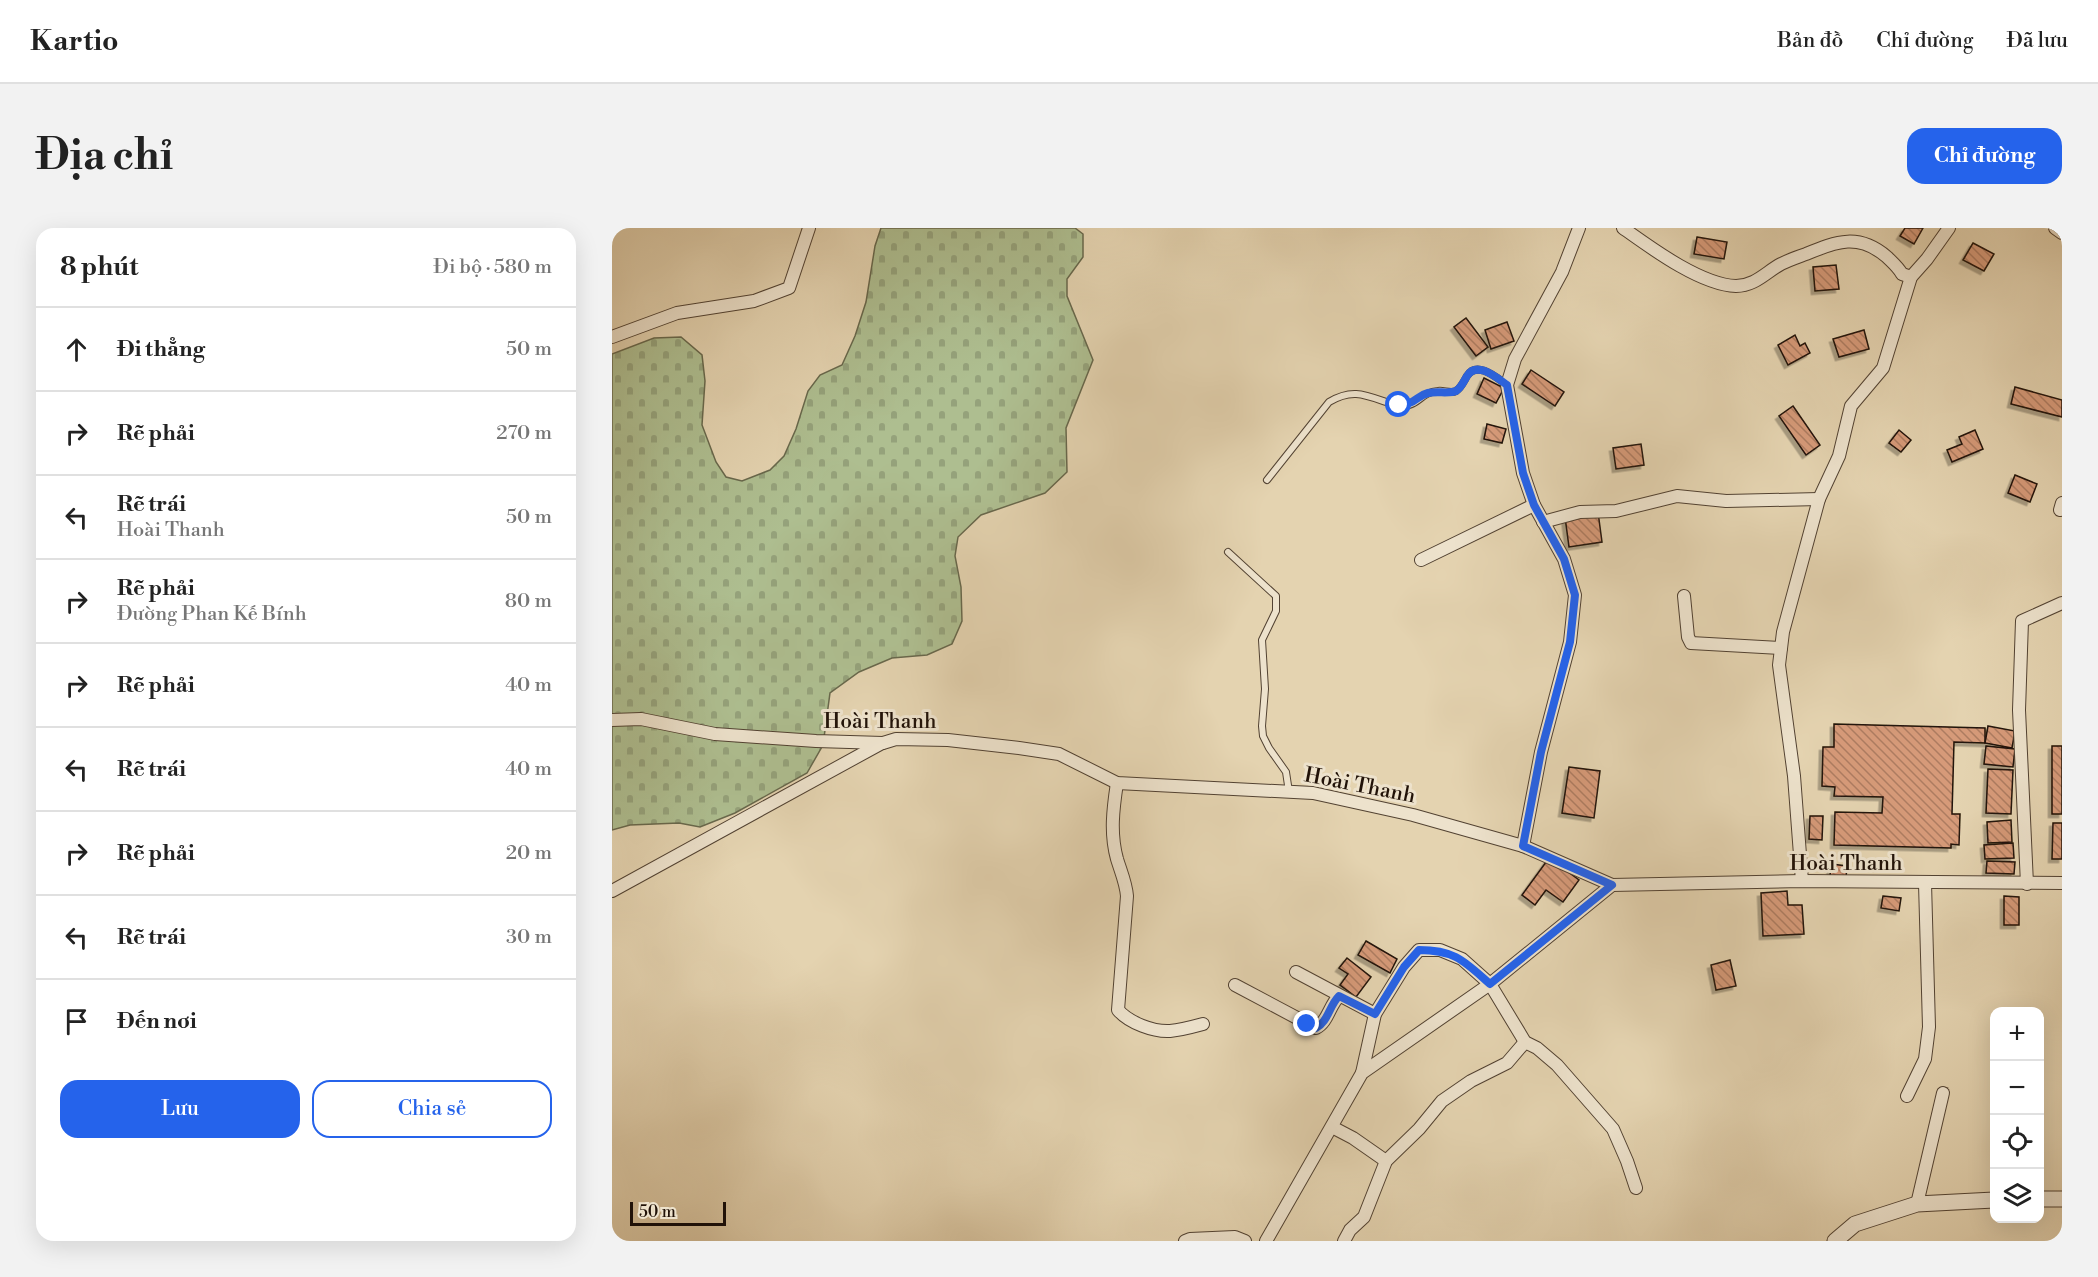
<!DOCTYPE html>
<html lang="vi">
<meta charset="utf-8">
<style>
:root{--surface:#fff;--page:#f2f2f2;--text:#222;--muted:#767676;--line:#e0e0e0;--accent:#2563eb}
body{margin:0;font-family:"Libre Bodoni",serif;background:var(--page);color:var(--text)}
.controls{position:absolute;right:18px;bottom:18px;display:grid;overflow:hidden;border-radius:12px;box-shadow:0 6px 24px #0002}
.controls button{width:54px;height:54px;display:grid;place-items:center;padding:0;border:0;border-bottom:2px solid var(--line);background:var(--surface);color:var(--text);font:30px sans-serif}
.scale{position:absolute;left:18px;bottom:15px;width:96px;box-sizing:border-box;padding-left:6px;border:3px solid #211208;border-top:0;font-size:16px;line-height:21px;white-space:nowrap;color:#211208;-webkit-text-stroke:4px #ede2cc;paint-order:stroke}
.stop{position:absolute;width:18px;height:18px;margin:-14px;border:4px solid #2563eb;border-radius:50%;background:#fff}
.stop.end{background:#2563eb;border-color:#fff;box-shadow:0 2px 6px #0008}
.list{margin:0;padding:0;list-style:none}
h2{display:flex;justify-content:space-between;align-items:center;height:78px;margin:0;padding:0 24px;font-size:26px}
h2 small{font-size:20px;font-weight:400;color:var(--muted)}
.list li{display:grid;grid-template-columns:39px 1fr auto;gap:18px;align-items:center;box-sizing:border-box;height:84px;padding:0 24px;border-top:2px solid var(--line)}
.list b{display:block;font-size:22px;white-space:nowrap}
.list p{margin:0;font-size:20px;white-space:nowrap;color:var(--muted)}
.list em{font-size:20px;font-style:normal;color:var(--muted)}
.actions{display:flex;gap:12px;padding:18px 24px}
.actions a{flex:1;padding:14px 0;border:2px solid var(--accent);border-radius:18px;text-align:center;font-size:21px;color:var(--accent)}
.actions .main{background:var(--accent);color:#fff}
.icon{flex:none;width:33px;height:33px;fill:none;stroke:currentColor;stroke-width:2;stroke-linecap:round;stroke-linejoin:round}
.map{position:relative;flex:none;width:1450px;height:1013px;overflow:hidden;border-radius:18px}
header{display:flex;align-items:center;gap:36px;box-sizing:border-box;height:84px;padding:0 30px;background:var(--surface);border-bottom:2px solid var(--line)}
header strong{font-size:28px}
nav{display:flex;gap:33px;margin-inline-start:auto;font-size:21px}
.intro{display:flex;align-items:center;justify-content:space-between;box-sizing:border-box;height:144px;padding:0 36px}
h1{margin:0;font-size:42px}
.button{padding:15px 27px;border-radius:18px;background:var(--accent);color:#fff;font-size:21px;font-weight:700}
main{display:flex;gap:36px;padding:0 36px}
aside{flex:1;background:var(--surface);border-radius:18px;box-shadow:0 6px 24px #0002}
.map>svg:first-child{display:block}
</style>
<header>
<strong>Kartio</strong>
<nav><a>Bản đồ</a><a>Chỉ đường</a><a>Đã lưu</a></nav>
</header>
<div class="intro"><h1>Địa chỉ</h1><a class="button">Chỉ đường</a></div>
<main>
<aside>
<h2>8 phút<small>Đi bộ · 580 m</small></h2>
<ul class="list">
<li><svg class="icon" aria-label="ahead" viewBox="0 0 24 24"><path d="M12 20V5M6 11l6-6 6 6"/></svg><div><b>Đi thẳng</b></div><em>50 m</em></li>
<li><svg class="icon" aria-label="right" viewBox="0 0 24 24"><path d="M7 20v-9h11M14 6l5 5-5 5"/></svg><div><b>Rẽ phải</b></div><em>270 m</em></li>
<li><svg class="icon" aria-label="left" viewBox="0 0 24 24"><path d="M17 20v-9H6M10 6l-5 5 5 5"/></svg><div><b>Rẽ trái</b><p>Hoài Thanh</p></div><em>50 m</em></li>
<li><svg class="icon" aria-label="right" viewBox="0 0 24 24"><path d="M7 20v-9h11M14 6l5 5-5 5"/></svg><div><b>Rẽ phải</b><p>Đường Phan Kế Bính</p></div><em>80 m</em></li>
<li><svg class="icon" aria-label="right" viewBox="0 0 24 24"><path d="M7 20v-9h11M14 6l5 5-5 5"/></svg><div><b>Rẽ phải</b></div><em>40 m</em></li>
<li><svg class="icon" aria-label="left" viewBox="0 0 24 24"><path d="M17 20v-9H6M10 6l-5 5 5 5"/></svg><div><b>Rẽ trái</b></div><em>40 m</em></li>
<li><svg class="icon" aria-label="right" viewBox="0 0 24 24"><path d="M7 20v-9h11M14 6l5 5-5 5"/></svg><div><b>Rẽ phải</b></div><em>20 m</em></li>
<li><svg class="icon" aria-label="left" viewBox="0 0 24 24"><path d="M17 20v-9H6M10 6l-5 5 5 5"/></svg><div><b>Rẽ trái</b></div><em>30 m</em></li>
<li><svg class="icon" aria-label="arrive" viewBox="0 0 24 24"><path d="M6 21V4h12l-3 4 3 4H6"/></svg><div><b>Đến nơi</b></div></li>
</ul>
<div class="actions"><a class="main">Lưu</a><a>Chia sẻ</a></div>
</aside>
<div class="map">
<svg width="1450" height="1013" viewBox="0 0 1450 1013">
<defs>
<pattern id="cemetery-stones" width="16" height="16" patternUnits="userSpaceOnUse" patternTransform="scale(1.5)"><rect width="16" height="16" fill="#aebe90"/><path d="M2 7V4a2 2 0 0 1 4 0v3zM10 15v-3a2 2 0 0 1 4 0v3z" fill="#95a27b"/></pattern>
<pattern id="building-back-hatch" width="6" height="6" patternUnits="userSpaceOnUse" patternTransform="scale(1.5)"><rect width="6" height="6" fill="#d69a79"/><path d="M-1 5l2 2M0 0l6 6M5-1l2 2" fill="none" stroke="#ad7c61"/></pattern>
<filter id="shadow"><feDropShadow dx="-3.5" dy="3.5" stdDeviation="0" flood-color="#0004"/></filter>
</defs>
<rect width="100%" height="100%" fill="#e4d3b0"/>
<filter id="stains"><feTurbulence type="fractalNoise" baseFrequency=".00333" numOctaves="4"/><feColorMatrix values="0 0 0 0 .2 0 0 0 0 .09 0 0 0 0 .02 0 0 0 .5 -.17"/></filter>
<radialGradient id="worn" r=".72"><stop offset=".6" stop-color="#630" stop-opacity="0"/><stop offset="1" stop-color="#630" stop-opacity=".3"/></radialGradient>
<polygon fill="url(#cemetery-stones)" stroke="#68684c" stroke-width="1.5" points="269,0 463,0 471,6 471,29 455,51 455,68 481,132 454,200 455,244 433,265 369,287 346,309 343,328 349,359 350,393 340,416 315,427 280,430 247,444 218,465 211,517 195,545 123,585 88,599 67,595 18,597 0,602 0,126 42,110 69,109 90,127 93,153 90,197 104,234 114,249 130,253 158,242 172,228 184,201 196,163 208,147 230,137 243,108 254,74 263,18"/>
<g fill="url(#building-back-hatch)" stroke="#211208" stroke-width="1.5" filter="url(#shadow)">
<polygon points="1293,0 1311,0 1302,16 1288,8"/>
<polygon points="1085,9 1115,14 1112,31 1082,26"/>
<polygon points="1361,15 1382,26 1372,43 1351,32"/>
<polygon points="1224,37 1227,61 1203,63 1201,39"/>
<polygon points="854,90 876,119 864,128 842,99"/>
<polygon points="895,94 902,113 879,121 873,102"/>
<polygon points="1252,102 1257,121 1227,129 1221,111"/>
<polygon points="1183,107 1188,118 1193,115 1198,125 1176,137 1166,117"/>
<polygon points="919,142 952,164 943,178 910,156"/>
<polygon points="872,150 892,160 884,175 865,166"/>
<polygon points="1403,159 1450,172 1450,189 1399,176"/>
<polygon points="1181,178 1208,217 1194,227 1167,188"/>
<polygon points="875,196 894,201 890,215 872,211"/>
<polygon points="1287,202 1299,212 1289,224 1277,215"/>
<polygon points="1363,202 1371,221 1340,234 1335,222 1350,216 1347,209"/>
<polygon points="1029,216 1032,237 1004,241 1001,220"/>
<polygon points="1403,247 1425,256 1418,274 1396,265"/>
<polygon points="986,284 990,314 957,319 953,289"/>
<polygon points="1222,496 1373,500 1373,515 1342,514 1340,586 1348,586 1347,617 1339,616 1339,620 1222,617 1223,584 1270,585 1271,569 1222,568 1223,559 1210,558 1211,519 1222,519"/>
<polygon points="1376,498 1403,503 1400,520 1373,515"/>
<polygon points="1374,518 1403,521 1401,539 1372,536"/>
<rect x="1440" y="518" width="10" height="68"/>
<polygon points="957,539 988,543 982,590 950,585"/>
<polygon points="1376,541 1401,542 1399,586 1374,585"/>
<polygon points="1198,588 1211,588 1210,612 1197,611"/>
<polygon points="1399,592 1400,614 1376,615 1375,594"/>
<polygon points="1441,595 1450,595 1450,631 1440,631"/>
<polygon points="1401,615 1402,630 1373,631 1372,617"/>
<polygon points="937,630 967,652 951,674 934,662 923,677 910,667"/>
<polygon points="1375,633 1403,634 1402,646 1374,645"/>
<polygon points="1219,636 1235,638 1234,650 1218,648"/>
<polygon points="1175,663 1176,677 1190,677 1192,706 1151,708 1149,665"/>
<polygon points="1271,668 1289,670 1287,683 1269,680"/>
<polygon points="1392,668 1407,669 1407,697 1392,697"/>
<polygon points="754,713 785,731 778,745 746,727"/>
<polygon points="735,730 759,749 744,769 728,757 736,746 727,740"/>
<polygon points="1118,732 1124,758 1104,762 1099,737"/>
</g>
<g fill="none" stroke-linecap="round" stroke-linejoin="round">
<defs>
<g id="service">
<path d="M655,252l62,-78c22,-13 34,-8 57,0 8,2 15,5 23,3 11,-3 14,-13 29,-14 6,-1 13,3 18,0 5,-3 8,-10 11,-15 10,-16 30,2 40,9"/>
<polyline points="616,324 664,368 664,383 650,412 653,461 650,498 651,508 657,520 674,544 677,564"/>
</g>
<g id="minor">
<path d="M1011,0c28,20 78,57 113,58 19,0 30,-14 45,-22 8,-4 17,-7 25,-10 31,-13 53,-21 81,3 6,6 11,10 15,17l9,3"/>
<polyline points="1443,0 1450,5"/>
<polyline points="0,109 65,85 142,73 177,60 197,0"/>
<polyline points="1448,282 1450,275"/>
<polyline points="931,294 968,284 1004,283 1065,268 1114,273 1207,271"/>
<polyline points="809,332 922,277"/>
<polyline points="1072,368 1076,409 1079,415 1169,420"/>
<polyline points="0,492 29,491 103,506 204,513 271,515 284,511 336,512 407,520 447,526 505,555 701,565 801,587 911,618 1000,657 1190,653 1450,655"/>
<path d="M505,555c-4,26 -7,51 0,76 4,13 9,24 10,37l-9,114c11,13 36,22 52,21 11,-1 22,-4 33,-7"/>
<polyline points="911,618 929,524 958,414 963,367 952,331 922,277 911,245 895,157 903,131 950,44 967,0"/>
<polyline points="1190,653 1182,548 1167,437 1171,404 1207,271 1227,228 1239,178 1271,140 1299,49 1315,31 1337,0"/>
<polyline points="1415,656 1407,482 1410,393 1450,375"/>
<polyline points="0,663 270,515"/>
<polyline points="684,744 763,786"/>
<path d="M623,757l81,43c12,-6 13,-22 23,-32"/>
<polyline points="750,845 763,786 792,739 807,722 828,722 850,731 878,756 913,814 925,820 945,837 1001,901 1015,933 1024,960"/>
<polyline points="1295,868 1313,831 1317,799 1313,655"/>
<polyline points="720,899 741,910 774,933"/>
<polyline points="1305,976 1331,865"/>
<polyline points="573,1013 578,1011 623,1009 633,1013"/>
<polyline points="654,1013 750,845 878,756 1000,657"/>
<polyline points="732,1013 738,1002 752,989 774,933 807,901 830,873 859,853 895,835 913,814"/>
</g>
<g id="tertiary">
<polyline points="1428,971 1450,971"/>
<polyline points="1223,1013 1243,996 1305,976 1382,972"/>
</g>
</defs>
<use href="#service" stroke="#524232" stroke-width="8"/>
<use href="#minor" stroke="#524232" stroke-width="14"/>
<use href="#tertiary" stroke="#524232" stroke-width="17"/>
<use href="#service" stroke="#ede2cc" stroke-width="6"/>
<use href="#minor" stroke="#ede2cc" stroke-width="12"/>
<use href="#tertiary" stroke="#ede2cc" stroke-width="15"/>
</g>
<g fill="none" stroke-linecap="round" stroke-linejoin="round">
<path stroke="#2563eb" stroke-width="8" d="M695,796l9,4c12,-6 13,-22 23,-32l36,18 29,-47 15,-17c36,0 45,11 71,34l122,-99 -89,-39 18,-94 29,-110 5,-47 -11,-36 -30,-54 -11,-32 -16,-88c-10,-7 -30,-25 -40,-9 -3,5 -6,12 -11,15 -5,3 -20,0 -28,2 -12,3 -12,11 -29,12"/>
</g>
<g text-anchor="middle" stroke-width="6" stroke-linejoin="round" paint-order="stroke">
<g font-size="21" fill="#211208" stroke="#ede2cc">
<text x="268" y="500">Hoài Thanh</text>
<text transform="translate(748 557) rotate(11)" y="7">Hoài Thanh</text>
<text x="1234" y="642">Hoài Thanh</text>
</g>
</g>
<rect width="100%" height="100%" filter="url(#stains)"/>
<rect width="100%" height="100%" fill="url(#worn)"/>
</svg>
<div class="controls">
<button>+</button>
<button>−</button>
<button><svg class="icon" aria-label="locate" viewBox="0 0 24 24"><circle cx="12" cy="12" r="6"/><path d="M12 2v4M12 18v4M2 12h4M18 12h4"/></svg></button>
<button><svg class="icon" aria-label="layers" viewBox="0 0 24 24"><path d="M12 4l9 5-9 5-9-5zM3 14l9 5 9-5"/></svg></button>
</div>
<div class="scale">50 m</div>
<div class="stop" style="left:787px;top:177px"></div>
<div class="stop end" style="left:695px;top:796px"></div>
</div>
</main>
